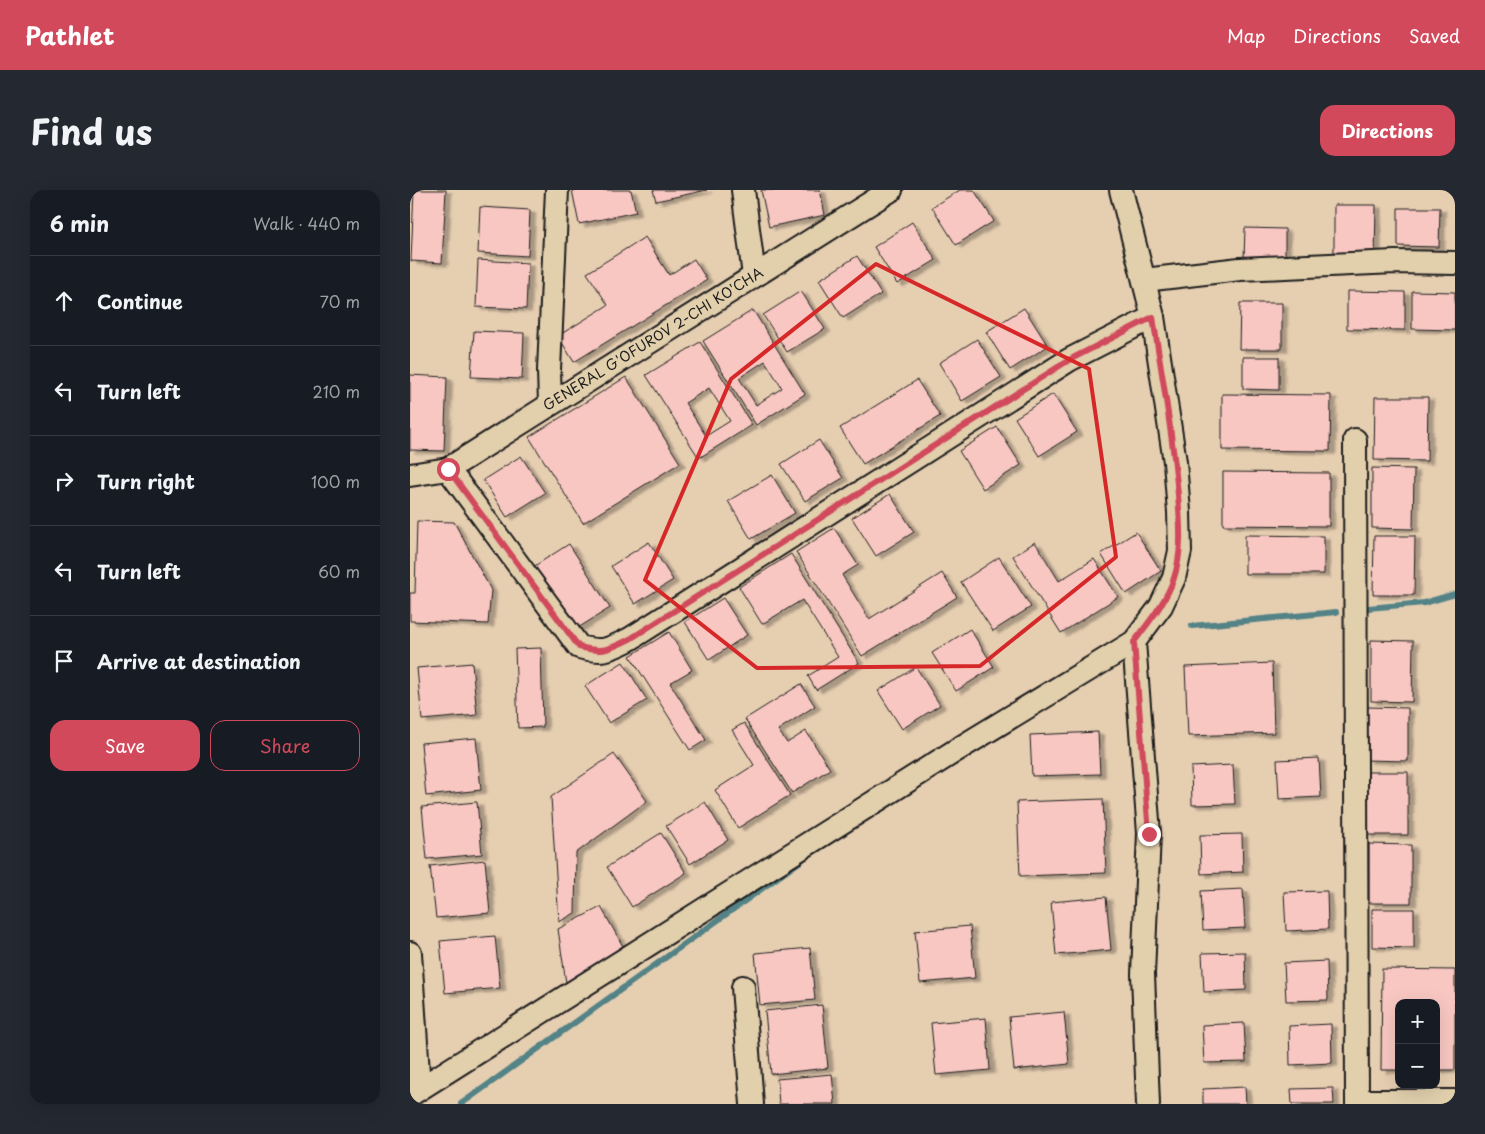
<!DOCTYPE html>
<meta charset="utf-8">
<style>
:root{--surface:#171b24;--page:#242831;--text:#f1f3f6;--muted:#9ea1a6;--line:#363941;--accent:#d1495b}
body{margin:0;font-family:"Playpen Sans",sans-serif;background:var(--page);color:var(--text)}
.controls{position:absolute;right:15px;bottom:15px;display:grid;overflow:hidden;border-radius:10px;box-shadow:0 5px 20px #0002}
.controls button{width:45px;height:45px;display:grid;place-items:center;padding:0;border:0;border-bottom:1px solid var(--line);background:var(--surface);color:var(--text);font:25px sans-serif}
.stop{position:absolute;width:15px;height:15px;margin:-11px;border:4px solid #d1495b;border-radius:50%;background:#fff}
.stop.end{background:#d1495b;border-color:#fff;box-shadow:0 1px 5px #0008}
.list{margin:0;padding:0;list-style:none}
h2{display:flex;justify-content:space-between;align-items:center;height:65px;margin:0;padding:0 20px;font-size:21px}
h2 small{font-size:16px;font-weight:400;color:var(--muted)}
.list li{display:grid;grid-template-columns:32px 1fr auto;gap:15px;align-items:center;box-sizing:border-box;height:90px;padding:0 20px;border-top:1px solid var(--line)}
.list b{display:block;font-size:19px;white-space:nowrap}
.list em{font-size:16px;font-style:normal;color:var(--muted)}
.actions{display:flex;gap:10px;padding:15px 20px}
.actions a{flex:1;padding:11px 0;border:1px solid var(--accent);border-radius:15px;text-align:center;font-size:18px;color:var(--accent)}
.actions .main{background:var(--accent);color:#fff}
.icon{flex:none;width:28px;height:28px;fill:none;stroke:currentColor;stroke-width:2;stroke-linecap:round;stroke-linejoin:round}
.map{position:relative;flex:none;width:1045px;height:914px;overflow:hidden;border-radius:15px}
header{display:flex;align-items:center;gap:30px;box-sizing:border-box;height:70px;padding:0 25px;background:var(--accent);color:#fff}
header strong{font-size:24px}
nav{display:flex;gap:28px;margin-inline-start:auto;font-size:18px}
.intro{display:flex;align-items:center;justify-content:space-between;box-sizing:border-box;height:120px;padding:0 30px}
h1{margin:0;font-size:35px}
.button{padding:12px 22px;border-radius:15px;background:var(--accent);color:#fff;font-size:18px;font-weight:700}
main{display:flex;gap:30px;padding:0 30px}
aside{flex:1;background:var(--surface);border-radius:15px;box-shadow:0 5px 20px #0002}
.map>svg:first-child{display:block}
</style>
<header>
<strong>Pathlet</strong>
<nav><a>Map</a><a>Directions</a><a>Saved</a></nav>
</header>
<div class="intro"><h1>Find us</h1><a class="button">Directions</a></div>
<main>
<aside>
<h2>6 min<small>Walk · 440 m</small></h2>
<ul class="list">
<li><svg class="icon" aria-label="ahead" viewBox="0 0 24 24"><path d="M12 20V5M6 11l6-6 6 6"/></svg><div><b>Continue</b></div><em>70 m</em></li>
<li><svg class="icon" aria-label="left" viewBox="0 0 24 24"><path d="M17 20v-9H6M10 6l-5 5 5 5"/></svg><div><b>Turn left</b></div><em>210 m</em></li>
<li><svg class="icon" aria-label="right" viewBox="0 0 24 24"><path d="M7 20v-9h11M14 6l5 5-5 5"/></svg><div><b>Turn right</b></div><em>100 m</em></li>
<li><svg class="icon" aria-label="left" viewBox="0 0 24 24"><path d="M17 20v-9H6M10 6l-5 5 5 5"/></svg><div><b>Turn left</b></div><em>60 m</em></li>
<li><svg class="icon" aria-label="arrive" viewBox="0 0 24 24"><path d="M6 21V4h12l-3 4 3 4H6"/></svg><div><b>Arrive at destination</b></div></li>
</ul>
<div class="actions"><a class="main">Save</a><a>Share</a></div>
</aside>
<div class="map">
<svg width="1045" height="914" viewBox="0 0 1045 914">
<defs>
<filter id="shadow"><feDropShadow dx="5.5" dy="3" stdDeviation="1" flood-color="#0004"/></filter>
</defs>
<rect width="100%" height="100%" fill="#e6ceb1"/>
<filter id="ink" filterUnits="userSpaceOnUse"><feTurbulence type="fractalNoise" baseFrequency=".02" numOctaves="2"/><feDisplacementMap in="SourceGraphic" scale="10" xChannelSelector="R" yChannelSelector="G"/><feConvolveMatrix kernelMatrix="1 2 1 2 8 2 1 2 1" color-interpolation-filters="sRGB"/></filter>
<g filter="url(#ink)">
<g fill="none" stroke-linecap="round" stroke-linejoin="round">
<g stroke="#528386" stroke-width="6">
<polyline points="958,418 1014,413 1045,404"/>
<polyline points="782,436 926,422"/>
<polyline points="51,914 392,670"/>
</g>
</g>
<g fill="#f8c7c2" stroke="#1c1c1c" fill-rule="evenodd" filter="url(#shadow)">
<polygon points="4,0 36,0 32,73 1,71"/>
<polygon points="162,0 221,0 226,22 169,34"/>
<polygon points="243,0 297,0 246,11"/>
<polygon points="351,0 410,0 415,25 359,37"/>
<polygon points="550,0 564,0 584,31 546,55 522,17"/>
<polygon points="924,15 966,15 965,66 924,66"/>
<polygon points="70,17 120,20 118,66 68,63"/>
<polygon points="988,18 1030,18 1029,57 988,56"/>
<polygon points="502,32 526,70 487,94 464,57"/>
<polygon points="835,38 875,39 875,70 834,69"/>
<polygon points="235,47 259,85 284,69 297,90 164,172 148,146 198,115 177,83"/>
<polygon points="447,66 471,104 433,128 409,90"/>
<polygon points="68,70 118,73 116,119 66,117"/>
<polygon points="391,101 415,139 377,162 353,125"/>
<polygon points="937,101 995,102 995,140 937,139"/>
<polygon points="1002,101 1045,102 1045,140 1002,139"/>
<polygon points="830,113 872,113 872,159 829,159"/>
<polygon points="614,118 638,156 600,180 576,142"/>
<path d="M343,120l52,84 -49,31 -53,-84zM355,171l17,27 -26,17 -17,-27z"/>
<polygon points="64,141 114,143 112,189 61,187"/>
<polygon points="567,149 591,187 552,211 529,173"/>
<path d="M290,152l52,83 -53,33 -53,-83zM299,198l21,33 -24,15 -21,-33z"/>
<polygon points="833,167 869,167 869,200 833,199"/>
<polygon points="0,185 37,187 34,261 0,260"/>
<polygon points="216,187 270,273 173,333 119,247"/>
<polygon points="507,190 530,226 453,274 430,238"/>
<polygon points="643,204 667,242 629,266 605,228"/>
<polygon points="812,204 921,205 920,261 812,260"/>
<polygon points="965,207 1018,207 1017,271 964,270"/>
<polygon points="587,237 611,275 573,299 549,261"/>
<polygon points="409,250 433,288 395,311 371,274"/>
<polygon points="111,266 135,303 97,327 73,290"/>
<polygon points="962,278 1004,279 1003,339 962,338"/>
<polygon points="813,282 919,283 919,336 813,335"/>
<polygon points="362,285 385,323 341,349 318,311"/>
<polygon points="480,304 504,342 466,366 442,328"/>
<polygon points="7,331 44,332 81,400 78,434 0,431 0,403 5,403"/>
<polygon points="424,338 448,375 432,385 459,429 532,383 547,407 452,466 386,362"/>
<polygon points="726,342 751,381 716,404 691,364"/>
<polygon points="835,345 914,346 914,384 835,384"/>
<polygon points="964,346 1005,346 1004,405 963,405"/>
<polygon points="239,352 263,390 225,414 201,376"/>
<polygon points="625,352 649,391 684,369 708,407 651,443 603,366"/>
<polygon points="159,354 200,418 163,441 123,377"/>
<polygon points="381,364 449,473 406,500 398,486 428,467 392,410 352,434 329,397"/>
<polygon points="589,367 621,417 583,441 551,392"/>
<polygon points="313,408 337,445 299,470 275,432"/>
<polygon points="560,439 584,477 546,501 522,463"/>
<polygon points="259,442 282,480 260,493 296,550 280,560 220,466"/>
<polygon points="961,450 1003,451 1002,512 961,511"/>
<polygon points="131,458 133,537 108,538 105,459"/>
<polygon points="213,472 237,510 199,533 175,496"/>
<polygon points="62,473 67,525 12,530 7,478"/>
<polygon points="862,473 864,543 778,546 775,477"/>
<polygon points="506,477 530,515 492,539 468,501"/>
<polygon points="391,494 405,516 368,540 377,553 396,541 420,579 382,603 335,529"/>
<polygon points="957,517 998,518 998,571 956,570"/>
<polygon points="334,533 380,605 328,638 305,600 344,575 322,540"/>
<polygon points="688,542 690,584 622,586 620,545"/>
<polygon points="66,548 71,600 16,606 11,553"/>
<polygon points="204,564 237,611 166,663 165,723 149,732 141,607"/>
<polygon points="909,568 911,607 869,609 867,570"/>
<polygon points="823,575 825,614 782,615 781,577"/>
<polygon points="957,582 998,582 998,645 956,645"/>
<polygon points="693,609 696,683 610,686 607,612"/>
<polygon points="67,612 72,664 17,669 12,617"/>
<polygon points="295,612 318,650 280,674 256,636"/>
<polygon points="251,643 276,683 222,717 197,677"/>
<polygon points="832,644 833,682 791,684 790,645"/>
<polygon points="959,654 1001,655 1001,713 959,713"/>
<polygon points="75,670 80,723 26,728 20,676"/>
<polygon points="833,699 835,738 793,740 791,701"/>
<polygon points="917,701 918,739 876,741 874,702"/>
<polygon points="696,707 701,760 646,765 641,712"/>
<polygon points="191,717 215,760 156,793 148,739"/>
<polygon points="962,719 1004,719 1004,758 962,757"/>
<polygon points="560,736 565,788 510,793 505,741"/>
<polygon points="85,746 90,798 35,803 30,751"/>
<polygon points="400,758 405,810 350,815 345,763"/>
<polygon points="835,762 836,800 794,802 792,763"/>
<polygon points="917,771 918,810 876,811 874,773"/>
<polygon points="972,779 1045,780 1045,880 1026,880 1026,813 989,813 989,880 971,880"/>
<polygon points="412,815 418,878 361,884 355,821"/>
<polygon points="654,822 659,874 604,880 599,827"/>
<polygon points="576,828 580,880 526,885 521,833"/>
<polygon points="834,833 836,872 794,873 792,835"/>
<polygon points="921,834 922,873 880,875 879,836"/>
<polygon points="422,884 425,914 369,914 367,889"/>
<polygon points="835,897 836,914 793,914 793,899"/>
<polygon points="923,898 924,914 882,914 881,899"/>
</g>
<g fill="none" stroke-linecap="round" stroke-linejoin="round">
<defs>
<g id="minor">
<polyline points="333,0 344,86"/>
<polyline points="734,90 830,79 985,72 1045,73"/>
<polyline points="140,214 139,180 147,0"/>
<polyline points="945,250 947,914"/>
<path d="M38,279l131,178c24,6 29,3 51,-8l439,-279 84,-43"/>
<polyline points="0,285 38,279 481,0"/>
<polyline points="724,452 739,643 733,784 738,914"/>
<polyline points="0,763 9,898"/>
<polyline points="333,797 342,914"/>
<polyline points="0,905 545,561 724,452 751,416 764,388 770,361 769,322 765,272 743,127 711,0"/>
<polyline points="947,911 1045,911"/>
</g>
</defs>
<use href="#minor" stroke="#1c1c1c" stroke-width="26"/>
<use href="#minor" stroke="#e2d0ad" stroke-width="22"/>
</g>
</g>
<g fill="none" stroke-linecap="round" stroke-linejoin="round" filter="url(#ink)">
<path stroke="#d1495b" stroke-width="6" d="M38,279l131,178c24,6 29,3 51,-8l439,-279 84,-43c9,59 20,118 25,178 2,27 5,56 -4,83 -8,24 -25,44 -40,64l15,192"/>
</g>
<path fill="none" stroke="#d62828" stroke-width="4" stroke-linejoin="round" d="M466,74l213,105 27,188 -136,109 -223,2 -112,-88 86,-201z"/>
<g text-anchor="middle" stroke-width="5" stroke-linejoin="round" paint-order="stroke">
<g font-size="14" fill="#1c1c1c" stroke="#e2d0ad">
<text transform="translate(243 149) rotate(-32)" y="5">GENERAL G'OFUROV 2-CHI KO'CHA</text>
</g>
</g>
</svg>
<div class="controls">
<button>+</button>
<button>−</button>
</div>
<div class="stop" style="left:38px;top:279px"></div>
<div class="stop end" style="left:739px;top:644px"></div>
</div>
</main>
